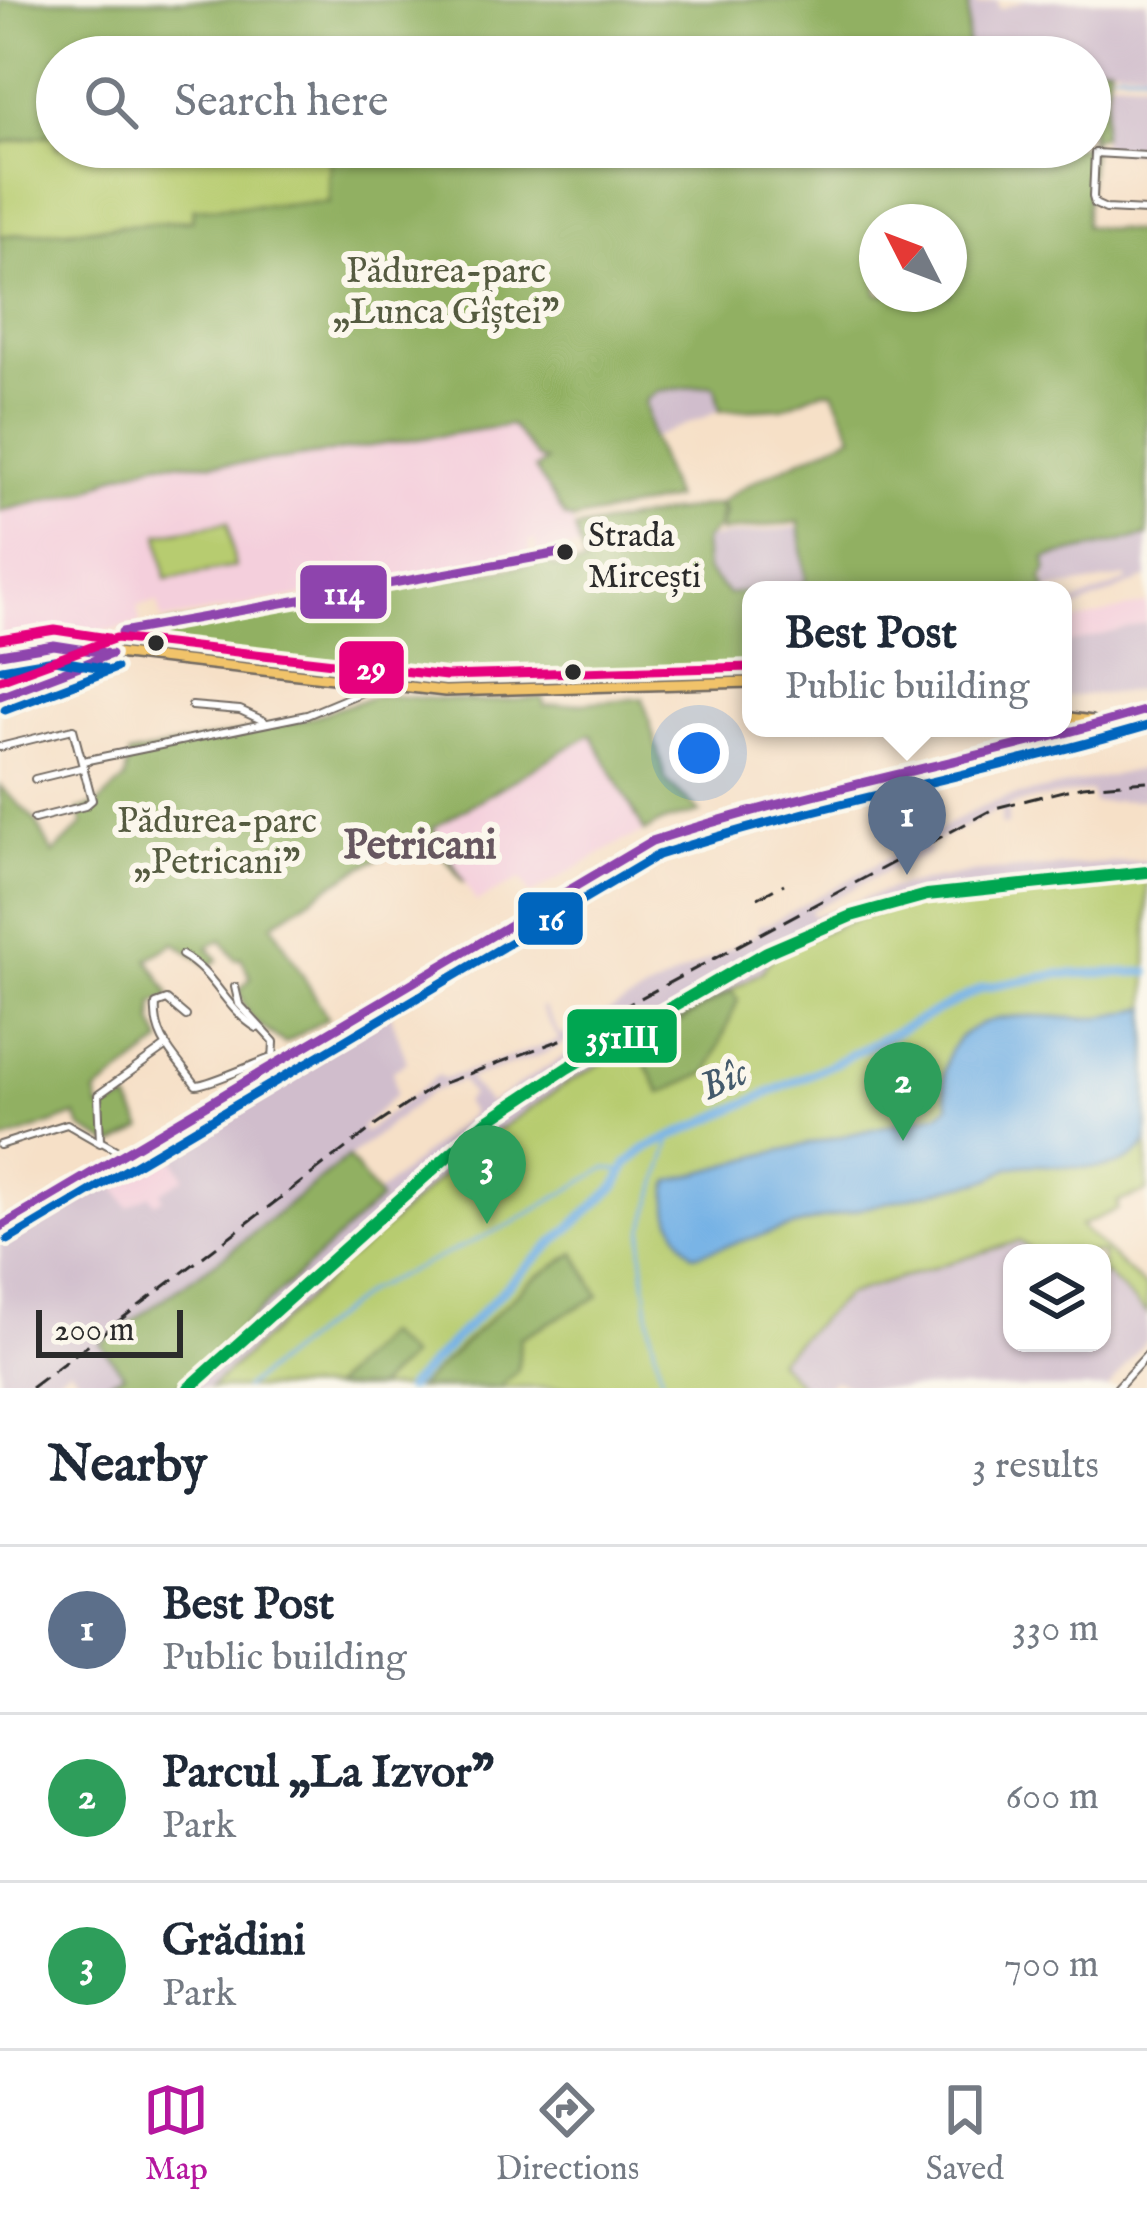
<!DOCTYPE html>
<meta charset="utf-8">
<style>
:root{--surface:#fff;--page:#f2f2f3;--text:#1f2937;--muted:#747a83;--line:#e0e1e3;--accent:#b5179e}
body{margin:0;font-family:"IM FELL English",serif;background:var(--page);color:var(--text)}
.controls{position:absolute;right:36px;bottom:36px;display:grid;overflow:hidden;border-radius:24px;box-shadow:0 3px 9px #0004}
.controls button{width:108px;height:108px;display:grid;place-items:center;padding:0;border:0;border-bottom:3px solid var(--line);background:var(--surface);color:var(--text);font:60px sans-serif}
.compass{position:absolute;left:859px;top:204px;width:108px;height:108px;border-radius:50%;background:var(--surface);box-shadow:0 3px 9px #0004;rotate:312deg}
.scale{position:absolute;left:36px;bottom:30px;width:147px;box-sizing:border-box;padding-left:12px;border:6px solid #2b2b2b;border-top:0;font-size:33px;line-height:42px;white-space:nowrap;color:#2b2b2b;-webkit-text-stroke:9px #fbf7ec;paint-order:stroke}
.you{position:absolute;left:699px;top:753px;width:42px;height:42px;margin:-30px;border:9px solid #fff;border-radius:50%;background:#1a73e8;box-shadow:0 0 0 18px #1a73e833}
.badge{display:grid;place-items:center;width:78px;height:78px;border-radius:50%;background:var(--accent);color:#fff;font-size:39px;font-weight:700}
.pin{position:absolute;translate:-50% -99px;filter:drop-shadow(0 3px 6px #0008)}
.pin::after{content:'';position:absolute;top:63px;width:42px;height:36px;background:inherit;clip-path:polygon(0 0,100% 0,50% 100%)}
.popup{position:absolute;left:742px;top:581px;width:330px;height:156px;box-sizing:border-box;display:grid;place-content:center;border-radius:24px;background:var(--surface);filter:drop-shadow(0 3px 9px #0005);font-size:39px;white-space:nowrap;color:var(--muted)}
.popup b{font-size:45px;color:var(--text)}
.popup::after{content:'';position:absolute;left:50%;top:100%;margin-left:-24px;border:24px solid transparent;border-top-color:var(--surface)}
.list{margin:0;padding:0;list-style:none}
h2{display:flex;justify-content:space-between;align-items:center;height:156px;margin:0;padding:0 48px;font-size:51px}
h2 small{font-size:39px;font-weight:400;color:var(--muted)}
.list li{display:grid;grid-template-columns:78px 1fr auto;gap:36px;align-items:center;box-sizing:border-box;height:168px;padding:0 48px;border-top:3px solid var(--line)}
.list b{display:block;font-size:45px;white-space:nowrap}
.list p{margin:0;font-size:39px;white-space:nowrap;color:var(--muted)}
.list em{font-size:39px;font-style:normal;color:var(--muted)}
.icon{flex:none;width:66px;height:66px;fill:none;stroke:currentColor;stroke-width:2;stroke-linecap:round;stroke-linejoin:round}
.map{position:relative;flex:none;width:1147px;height:1388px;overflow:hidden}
.search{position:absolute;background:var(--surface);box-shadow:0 3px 9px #0004;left:36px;right:36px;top:36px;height:132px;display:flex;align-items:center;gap:30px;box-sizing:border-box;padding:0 42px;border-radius:66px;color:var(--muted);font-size:45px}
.sheet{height:660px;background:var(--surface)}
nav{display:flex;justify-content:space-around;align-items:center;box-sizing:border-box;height:168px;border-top:3px solid var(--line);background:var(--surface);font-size:33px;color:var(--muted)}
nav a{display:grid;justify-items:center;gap:6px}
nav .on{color:var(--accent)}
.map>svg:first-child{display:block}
</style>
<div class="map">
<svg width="1147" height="1388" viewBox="0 0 1147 1388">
<rect width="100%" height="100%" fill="#fbf7ec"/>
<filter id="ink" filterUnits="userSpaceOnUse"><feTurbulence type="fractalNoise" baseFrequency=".00833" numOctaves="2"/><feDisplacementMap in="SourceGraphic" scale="24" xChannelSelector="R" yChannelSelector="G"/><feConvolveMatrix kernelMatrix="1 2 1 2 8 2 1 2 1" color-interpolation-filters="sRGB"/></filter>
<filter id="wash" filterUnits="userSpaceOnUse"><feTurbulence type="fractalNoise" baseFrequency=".004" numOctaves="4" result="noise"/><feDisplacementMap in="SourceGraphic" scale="48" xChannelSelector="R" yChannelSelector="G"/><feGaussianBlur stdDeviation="2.7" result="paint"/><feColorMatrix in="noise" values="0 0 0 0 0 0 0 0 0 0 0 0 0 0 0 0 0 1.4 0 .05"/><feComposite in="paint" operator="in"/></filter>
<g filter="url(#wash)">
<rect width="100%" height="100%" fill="#f6e0c7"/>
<g fill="#f4cfdc">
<polygon points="512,425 537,457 547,461 535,469 571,516 579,548 537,555 535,541 530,541 531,556 162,620 158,602 137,606 140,624 20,647 17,637 0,640 0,511 89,490 117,475 158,462 235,464 285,459"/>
<polygon points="1147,603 1147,623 1063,645 1064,624"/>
<polygon points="592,734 645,832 621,842 530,895 521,879 476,902 433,829"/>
<polygon points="163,1142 185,1177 162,1192 164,1198 155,1203 128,1208 108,1174"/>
</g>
<g fill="#d0bdcc" fill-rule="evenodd">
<polygon points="969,0 976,0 977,6 997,0 999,9 1027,0 1147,1 1147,69 1090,64 1090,57 967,57"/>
<polygon points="1111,79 1147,81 1147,152 1101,150"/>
<polygon points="710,385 715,387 720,411 652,438 645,401 658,391"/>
<polygon points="800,527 806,584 728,594 706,570 704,539"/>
<polygon points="1147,536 1147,578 1063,614 1063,607 1127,581 1127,577 1046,590 1045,558"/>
<polygon points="1147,623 1147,690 1063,697 1063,645"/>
<path d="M1147,768v31l-54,4 -2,-12 -54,8 -28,7 -1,19 -7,1 1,-18 -76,38 3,7 -39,16 -80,42 3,5 86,-30 68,-13 180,-13v22l-363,78 -217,123 -95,66 -262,239h-34l204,-188 -4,-5 95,-82 -7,-11 7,-7 -9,-14 -31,11 -204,162 -126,89 23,31 -29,14h-10l-15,-20 -27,20h-43v-156l105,-62 23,37 22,-12 5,8 8,-5 -2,-6 24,-15 -22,-35 226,-133 18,53 -14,8 3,24 -35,34 3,5 74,-58 6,3 22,-6 93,-32 -19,-32 4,-1 17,29 177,-92 21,-12 -2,-6 11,-2 210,-116 27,-10zM567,1042l5,9 -83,52 -21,-24 76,-25z"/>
<polygon points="1019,1241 1035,1253 1012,1253 1012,1343 1102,1343 1102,1258 1147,1300 1147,1339 1108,1388 847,1388 850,1386 834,1380 826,1388 803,1388 776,1360 846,1295"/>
</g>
<g fill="#b7cc70" stroke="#717c4e" stroke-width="3">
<polygon points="57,134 57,147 330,147 330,202 193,209 193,220 0,236 0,143"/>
<polygon points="228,522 235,567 166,579 159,534"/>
<polygon points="58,650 93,655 0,691 0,660"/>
<path d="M1147,876v316l-30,10 1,7 -38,17 67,63v25l-42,-41 -3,3v-23h-67l-16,-12 -173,54 -69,65 26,28h-593l123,-113 -2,-3 36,-27 104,-96 96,-66 195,-111c12,-22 29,-26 51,-36 106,-48 220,-50 334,-60z"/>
</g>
<g fill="#91b062" stroke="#5e6e46" stroke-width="3" fill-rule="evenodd">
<polygon points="0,0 969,0 967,57 928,51 913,57 724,57 717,38 691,47 686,57 57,57 57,134 0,143"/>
<path d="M1090,64l20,1 -8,72h-9l-8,89 62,7v303l-101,22 1,11 -5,10 4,11h-287l47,-7 -7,-61 -79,10 5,-21 -5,-8c26,-22 96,-49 133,-68l-20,-44h-11l-40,17 -62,3 -5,-24 -4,-2 -53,6 -13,10 7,37 22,61 -101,21 -8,-3 -30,-48 11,-8 -9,-3 -26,-33 -226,34 -50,5 -76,-2 -42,13 -28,15 -89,21v-275l192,-16 1,-11 136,-7 1,-55h351l21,8 21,-8h367zM877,222h72v72h-72z"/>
<polygon points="717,504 722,511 718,528 704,540 706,570 728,594 751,591 751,675 456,687 134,651 122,646 130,633 176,624 544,562 559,568 585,564 575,529"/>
<path d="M379,695l103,7 61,-4 1,8 99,-8 23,83 34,31 -41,11 -14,9 -54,-98 -158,94 31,55 -31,-41c-60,9 -111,50 -161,82l56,94 -43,25c-21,-13 -44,-28 -45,-54l11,-11 -10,-20 -5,2 -14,-20 -14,7 10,13 -9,6 -34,-23 -27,16 23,37 -17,7 -1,19 9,21 -66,50 4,16 29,-9 14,29 -30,16 -32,-17 -5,-13 -76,27v-356l36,35 17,33 30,-30 -5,-14 19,-5 28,-26 4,-24 174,-35z"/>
<polygon points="732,991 738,1000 708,1072 661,1093 637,1047"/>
<polygon points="348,1157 380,1199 176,1388 95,1388 124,1374 100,1344 227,1254"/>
<polygon points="575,1253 599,1296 520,1338 518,1370 499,1388 417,1388 529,1282"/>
<polygon points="384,1334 409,1357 376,1388 331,1388"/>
</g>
<path fill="#72b0e5" stroke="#4e6e88" stroke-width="3" d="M1147,1007v135c-30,46 -94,14 -137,26 -10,3 -14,10 -23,12 -97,20 -197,46 -293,75 -16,-11 -34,-56 -23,-74l95,-27 175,-41 8,-8c-7,-17 -7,-28 -2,-46 16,-49 83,-45 125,-41 23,2 53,-4 75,-11z"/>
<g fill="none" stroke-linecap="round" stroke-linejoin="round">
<g stroke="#72b0e5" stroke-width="3">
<polyline points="1114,71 1147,72"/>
<polyline points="244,1388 367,1291 513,1223 606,1168 623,1171"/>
<polyline points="664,1388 651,1332 642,1251 644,1228 673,1133"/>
<polyline points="841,1388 842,1388"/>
</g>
<polyline stroke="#72b0e5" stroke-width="9" points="407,1388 518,1275 616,1186 628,1163 645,1149 837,1062 982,988 1059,974 1147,972"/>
</g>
</g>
<g filter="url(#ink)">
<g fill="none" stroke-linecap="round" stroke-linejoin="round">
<defs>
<g id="minor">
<polyline points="1147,156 1095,153 1093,197 1095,204 1106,209 1147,211"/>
<polyline points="192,706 240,710 264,721"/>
<polyline points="0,747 73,729 92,800 85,806 34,819"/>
<polyline points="83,761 307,715 379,685"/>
<polyline points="35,779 84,767"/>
<path d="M182,955c34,19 43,54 75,73"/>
<polyline points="235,987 239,1004 274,1042 273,1061"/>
<path d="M186,1016l-19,-16 -11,4c-3,36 21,54 40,81 12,0 58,-21 75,-27"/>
<polyline points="0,1145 67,1124 100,1143"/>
<polyline points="123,1154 100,1141 98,1095 165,1047"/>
<polyline points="1117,1388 1147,1355"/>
</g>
<g id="major">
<polyline points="0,696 116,653 445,691 751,682"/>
<polyline points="1063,717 1092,721"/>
<polyline points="1095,730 1147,718"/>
<polyline points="0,1227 652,841 723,818 1051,739 1147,710"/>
</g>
</defs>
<use href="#minor" stroke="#726a62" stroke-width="10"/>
<use href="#major" stroke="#726a62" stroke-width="14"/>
<use href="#minor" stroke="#fff" stroke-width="6"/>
<use href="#major" stroke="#f1c36a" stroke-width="9"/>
<g stroke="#2b2b2b" stroke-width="3" stroke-dasharray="18 9" stroke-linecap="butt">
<polyline points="758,898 784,884"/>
<polyline points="31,1388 376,1125 433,1087 566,1038 995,808 1083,786 1147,781"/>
</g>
<defs>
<g id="bus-1">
<polyline points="122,632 565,552"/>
<polyline points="0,654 54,645 105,653"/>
<polyline points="0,696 111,654"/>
<path d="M0,1227l652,-386c162,-53 332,-82 495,-131"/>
</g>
<g id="bus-2">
<polyline points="2,669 54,660 103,668"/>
<polyline points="5,710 116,668"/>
<path d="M8,1240l650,-385c161,-52 328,-81 489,-129"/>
</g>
<g id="bus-3">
<polyline points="0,639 55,630 108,638"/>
<polyline points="0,680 116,638 446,676 751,667"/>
</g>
</defs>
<use href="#bus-1" stroke="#fbf7ec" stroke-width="18"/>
<use href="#bus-2" stroke="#fbf7ec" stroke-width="18"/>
<use href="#bus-3" stroke="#fbf7ec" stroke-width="18"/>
<use href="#bus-1" stroke="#8e44ad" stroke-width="9"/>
<use href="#bus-2" stroke="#0065bd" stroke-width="9"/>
<use href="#bus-3" stroke="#e5007d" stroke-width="9"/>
<defs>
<polyline id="rail-1" points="189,1388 486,1122 567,1068 767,952 851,916 927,895 1147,872"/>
</defs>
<use href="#rail-1" stroke="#fbf7ec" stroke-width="21"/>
<use href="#rail-1" stroke="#00a651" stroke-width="12"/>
</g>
</g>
<g fill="#2b2b2b" stroke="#fbf7ec" stroke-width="4.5">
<circle cx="565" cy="552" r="10"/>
<circle cx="156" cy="643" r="10"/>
<circle cx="573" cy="672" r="10"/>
</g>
<g text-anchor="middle" stroke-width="12" stroke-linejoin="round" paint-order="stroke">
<g font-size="33" fill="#2b2b2b" stroke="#fbf7ec" text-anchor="start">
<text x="588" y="546">Strada<tspan x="588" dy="41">Mircești</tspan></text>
</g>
<g font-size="36" fill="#555b40" stroke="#fbf7ec">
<text x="446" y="282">Pădurea-parc<tspan x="446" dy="41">„Lunca Gîștei”</tspan></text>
<text x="217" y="832">Pădurea-parc<tspan x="217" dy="41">„Petricani”</tspan></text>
</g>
<g font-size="39" font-style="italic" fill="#445a6c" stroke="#fbf7ec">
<text transform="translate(723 1078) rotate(-25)" y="14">Bîc</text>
</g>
<g font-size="42" font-weight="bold" fill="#675760" stroke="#fbf7ec">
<text x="420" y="858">Petricani</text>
</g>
</g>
<g stroke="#fbf7ec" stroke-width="4.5">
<rect x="298" y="563" width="91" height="58" rx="12" fill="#8e44ad"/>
<rect x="337" y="639" width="69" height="57" rx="12" fill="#e5007d"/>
<rect x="516" y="890" width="69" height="57" rx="12" fill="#0065bd"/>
<rect x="565" y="1007" width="114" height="58" rx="12" fill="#00a651"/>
</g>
<g font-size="33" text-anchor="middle" font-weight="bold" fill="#fff">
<text x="344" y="604">114</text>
<text x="371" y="679">29</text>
<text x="551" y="930">16</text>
<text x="622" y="1048">351Щ</text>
</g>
</svg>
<div class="controls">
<button><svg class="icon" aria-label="layers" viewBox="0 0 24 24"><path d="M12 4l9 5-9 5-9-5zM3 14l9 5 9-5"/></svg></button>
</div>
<svg class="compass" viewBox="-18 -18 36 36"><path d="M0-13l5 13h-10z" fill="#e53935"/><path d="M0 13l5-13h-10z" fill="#747a83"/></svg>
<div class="scale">200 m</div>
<div class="you"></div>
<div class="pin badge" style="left:907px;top:875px;background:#5c6f8a">1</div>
<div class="popup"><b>Best Post</b>Public building</div>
<div class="pin badge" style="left:903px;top:1141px;background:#2e9e5b">2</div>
<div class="pin badge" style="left:487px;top:1224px;background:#2e9e5b">3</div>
<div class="search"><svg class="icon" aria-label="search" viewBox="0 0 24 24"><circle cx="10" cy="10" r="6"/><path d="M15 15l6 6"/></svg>Search here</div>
</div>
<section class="sheet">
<h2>Nearby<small>3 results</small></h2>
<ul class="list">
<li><span class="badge" style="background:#5c6f8a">1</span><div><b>Best Post</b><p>Public building</p></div><em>330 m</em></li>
<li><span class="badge" style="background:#2e9e5b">2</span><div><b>Parcul „La Izvor”</b><p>Park</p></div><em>600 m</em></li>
<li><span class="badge" style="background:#2e9e5b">3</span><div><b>Grădini</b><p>Park</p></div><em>700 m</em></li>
</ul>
</section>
<nav>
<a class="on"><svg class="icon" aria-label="map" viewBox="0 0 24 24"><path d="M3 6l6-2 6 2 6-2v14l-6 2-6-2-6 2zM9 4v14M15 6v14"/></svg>Map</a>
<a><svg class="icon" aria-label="directions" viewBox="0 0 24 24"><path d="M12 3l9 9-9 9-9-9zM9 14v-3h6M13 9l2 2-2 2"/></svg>Directions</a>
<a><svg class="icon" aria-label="saved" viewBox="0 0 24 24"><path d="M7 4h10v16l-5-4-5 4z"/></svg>Saved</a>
</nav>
